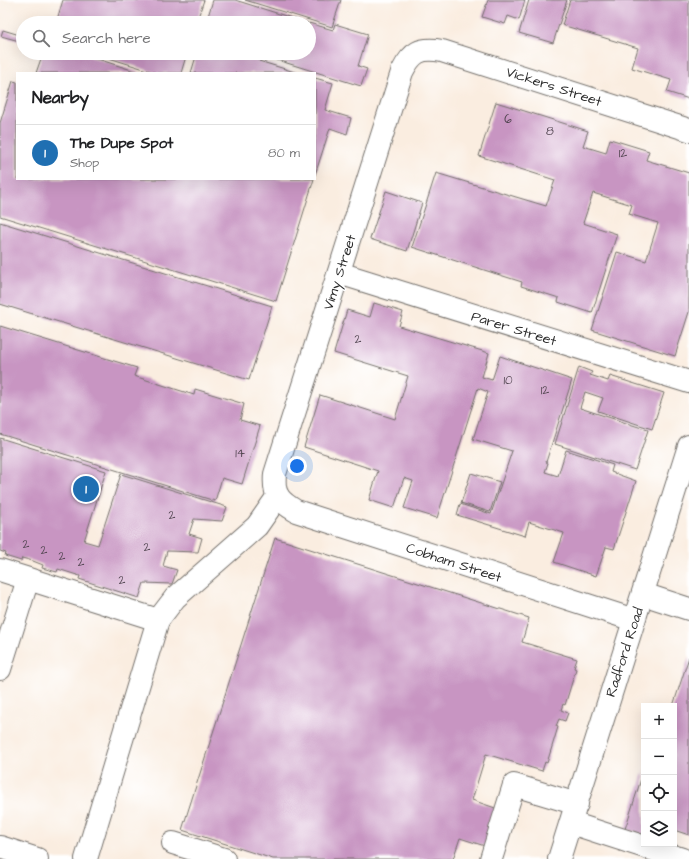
<!DOCTYPE html>
<meta charset="utf-8">
<style>
:root{--surface:#fff;--page:#f2f2f2;--text:#202124;--muted:#757577;--line:#e0e0e0;--accent:#1f6fb2}
body{margin:0;font-family:"Architects Daughter",sans-serif;background:var(--page);color:var(--text)}
.controls{position:absolute;right:12px;bottom:12px;display:grid;overflow:hidden;border-radius:0px;box-shadow:0 4px 16px #0002}
.controls button{width:36px;height:36px;display:grid;place-items:center;padding:0;border:0;border-bottom:1px solid var(--line);background:var(--surface);color:var(--text);font:20px sans-serif}
.you{position:absolute;left:297px;top:466px;width:14px;height:14px;margin:-10px;border:3px solid #fff;border-radius:50%;background:#1a73e8;box-shadow:0 0 0 6px #1a73e833}
.badge{display:grid;place-items:center;width:26px;height:26px;border-radius:50%;background:var(--accent);color:#fff;font-size:13px;font-weight:700}
.pin{position:absolute;translate:-50% -50%;border:2px solid #fff;box-shadow:0 1px 4px #0006}
.list{margin:0;padding:0;list-style:none}
h2{display:flex;justify-content:space-between;align-items:center;height:52px;margin:0;padding:0 16px;font-size:17px}
h2 small{font-size:13px;font-weight:400;color:var(--muted)}
.list li{display:grid;grid-template-columns:26px 1fr auto;gap:12px;align-items:center;box-sizing:border-box;height:56px;padding:0 16px;border-top:1px solid var(--line)}
.list b{display:block;font-size:15px;white-space:nowrap}
.list p{margin:0;font-size:13px;white-space:nowrap;color:var(--muted)}
.list em{font-size:13px;font-style:normal;color:var(--muted)}
.icon{flex:none;width:22px;height:22px;fill:none;stroke:currentColor;stroke-width:2;stroke-linecap:round;stroke-linejoin:round}
.map{position:relative;flex:none;width:689px;height:859px;overflow:hidden}
.search{position:absolute;background:var(--surface);box-shadow:0 4px 16px #0002;left:16px;top:16px;width:300px;height:44px;display:flex;align-items:center;gap:10px;box-sizing:border-box;padding:0 14px;border-radius:22px;color:var(--muted);font-size:15px}
.panel{position:absolute;background:var(--surface);box-shadow:0 4px 16px #0002;left:16px;top:72px;width:300px;height:108px;border-radius:0px}
.map>svg:first-child{display:block}
</style>
<div class="map">
<svg width="689" height="859" viewBox="0 0 689 859">
<rect width="100%" height="100%" fill="#fff"/>
<filter id="ink" filterUnits="userSpaceOnUse"><feTurbulence type="fractalNoise" baseFrequency=".025" numOctaves="2"/><feDisplacementMap in="SourceGraphic" scale="8" xChannelSelector="R" yChannelSelector="G"/><feConvolveMatrix kernelMatrix="1 2 1 2 8 2 1 2 1" color-interpolation-filters="sRGB"/></filter>
<filter id="wash" filterUnits="userSpaceOnUse"><feTurbulence type="fractalNoise" baseFrequency=".012" numOctaves="4" result="noise"/><feDisplacementMap in="SourceGraphic" scale="16" xChannelSelector="R" yChannelSelector="G"/><feGaussianBlur stdDeviation="0.9" result="paint"/><feColorMatrix in="noise" values="0 0 0 0 0 0 0 0 0 0 0 0 0 0 0 0 0 1.4 0 .05"/><feComposite in="paint" operator="in"/></filter>
<g filter="url(#wash)">
<rect width="100%" height="100%" fill="#faede0"/>
<g id="blocks">
<g fill="#c895c2">
<polygon points="63,0 204,0 196,23 56,23"/>
<polygon points="213,0 235,0 308,23 206,23"/>
<polygon points="245,0 341,0 332,27"/>
<polygon points="488,0 525,0 519,20 508,16 505,24 482,17"/>
<polygon points="529,0 567,0 553,43 519,33"/>
<polygon points="570,0 689,0 689,99 667,92 671,80 632,68 638,48 562,25"/>
<polygon points="309,23 333,30 335,24 368,34 358,66 367,69 361,86 261,55 259,61 298,73 191,73 197,53 309,53"/>
<polygon points="3,30 23,36 23,42 1,36"/>
<polygon points="43,53 79,53 141,73 36,73"/>
<polygon points="93,53 187,53 181,73 157,73"/>
<polygon points="315,78 333,83 325,110 351,118 347,134 330,128 315,175"/>
<polygon points="13,81 17,82 17,179 314,179 276,301 0,216 0,123"/>
<polygon points="496,102 588,131 583,146 606,153 610,139 649,151 646,160 689,173 689,312 675,356 592,330 617,252 646,261 658,223 629,214 632,205 593,193 583,223 617,234 592,313 558,302 559,298 521,286 522,282 412,247 436,173 546,206 555,180 479,156"/>
<polygon points="386,191 422,203 407,251 370,239"/>
<polygon points="0,222 272,306 249,380 0,304"/>
<polygon points="374,303 403,312 399,326 489,353 482,377 492,380 500,356 572,380 546,462 548,463 545,472 558,476 566,450 613,465 611,472 636,481 614,549 606,547 596,576 554,562 564,533 529,522 525,536 457,515 460,504 491,514 512,451 473,439 488,392 478,388 437,518 404,508 413,481 404,478 394,508 369,500 378,471 304,447 320,395 395,419 408,376 334,353 347,310 370,317"/>
<polygon points="0,326 137,368 134,376 194,395 195,389 244,404 240,420 260,426 242,484 222,478 215,501 0,434"/>
<polygon points="579,367 592,372 590,375 608,381 610,376 664,393 652,429 598,411 603,398 585,392 580,408 648,430 635,470 555,444"/>
<polygon points="0,438 106,471 84,541 98,545 121,474 227,507 222,521 194,519 189,534 202,538 198,552 167,551 163,566 177,570 172,584 144,583 139,598 79,579 80,576 58,569 57,572 42,568 43,565 33,561 22,558 21,561 5,556 6,553 0,551"/>
<polygon points="471,473 500,482 490,512 461,503"/>
<polygon points="275,538 529,618 522,642 577,659 574,668 576,669 565,705 563,704 561,710 568,713 565,721 559,719 556,726 558,727 547,763 545,762 542,771 486,754 472,800 501,810 488,847 460,838 453,859 273,859 182,830"/>
<polygon points="689,657 689,835 674,830 673,706"/>
<polygon points="644,770 644,835 625,829"/>
</g>
</g>
</g>
<g filter="url(#ink)">
<use href="#blocks" fill-opacity="0" stroke="#736f6a" stroke-width="1"/>
<g fill="none" stroke-linecap="round" stroke-linejoin="round">
<defs>
<g id="minor">
<polyline points="339,273 689,382"/>
<polyline points="0,570 158,620 175,598 257,526 278,496"/>
<polyline points="643,594 689,609"/>
<path d="M634,620l-338,-109c-17,-10 -23,-16 -21,-37l127,-402c10,-20 18,-25 40,-21l247,79"/>
<polyline points="0,669 28,579"/>
<polyline points="571,823 682,859"/>
<polyline points="173,843 224,859"/>
<polyline points="0,847 37,859"/>
<polyline points="86,859 158,620"/>
<polyline points="491,859 514,785 577,804"/>
<polyline points="559,859 689,446"/>
</g>
</defs>
<use href="#minor" stroke="#736f6a" stroke-width="24"/>
<use href="#minor" stroke="#fff" stroke-width="22"/>
</g>
</g>
<g text-anchor="middle" stroke-width="3" stroke-linejoin="round" paint-order="stroke">
<g font-size="12" fill="#524651">
<text x="508" y="123">6</text>
<text x="550" y="135">8</text>
<text x="623" y="157">12</text>
<text x="358" y="343">2</text>
<text x="508" y="384">10</text>
<text x="545" y="394">12</text>
<text x="240" y="457">14</text>
<text x="172" y="519">2</text>
<text x="26" y="548">2</text>
<text x="147" y="551">2</text>
<text x="44" y="554">2</text>
<text x="62" y="560">2</text>
<text x="81" y="566">2</text>
<text x="122" y="584">2</text>
</g>
<g font-size="14" fill="#2b2b2b" stroke="#fff">
<text transform="translate(554 86) rotate(18)" y="5">Vickers Street</text>
<text transform="translate(339 272) rotate(-72)" y="5">Vimy Street</text>
<text transform="translate(514 328) rotate(17)" y="5">Parer Street</text>
<text transform="translate(454 562) rotate(18)" y="5">Cobham Street</text>
<text transform="translate(624 652) rotate(-72)" y="5">Radford Road</text>
</g>
</g>
</svg>
<div class="controls">
<button>+</button>
<button>−</button>
<button><svg class="icon" aria-label="locate" viewBox="0 0 24 24"><circle cx="12" cy="12" r="6"/><path d="M12 2v4M12 18v4M2 12h4M18 12h4"/></svg></button>
<button><svg class="icon" aria-label="layers" viewBox="0 0 24 24"><path d="M12 4l9 5-9 5-9-5zM3 14l9 5 9-5"/></svg></button>
</div>
<div class="you"></div>
<div class="pin badge" style="left:86px;top:489px">1</div>
<div class="search"><svg class="icon" aria-label="search" viewBox="0 0 24 24"><circle cx="10" cy="10" r="6"/><path d="M15 15l6 6"/></svg>Search here</div>
<section class="panel">
<h2>Nearby<small></small></h2>
<ul class="list">
<li><span class="badge">1</span><div><b>The Dupe Spot</b><p>Shop</p></div><em>80 m</em></li>
</ul>
</section>
</div>
